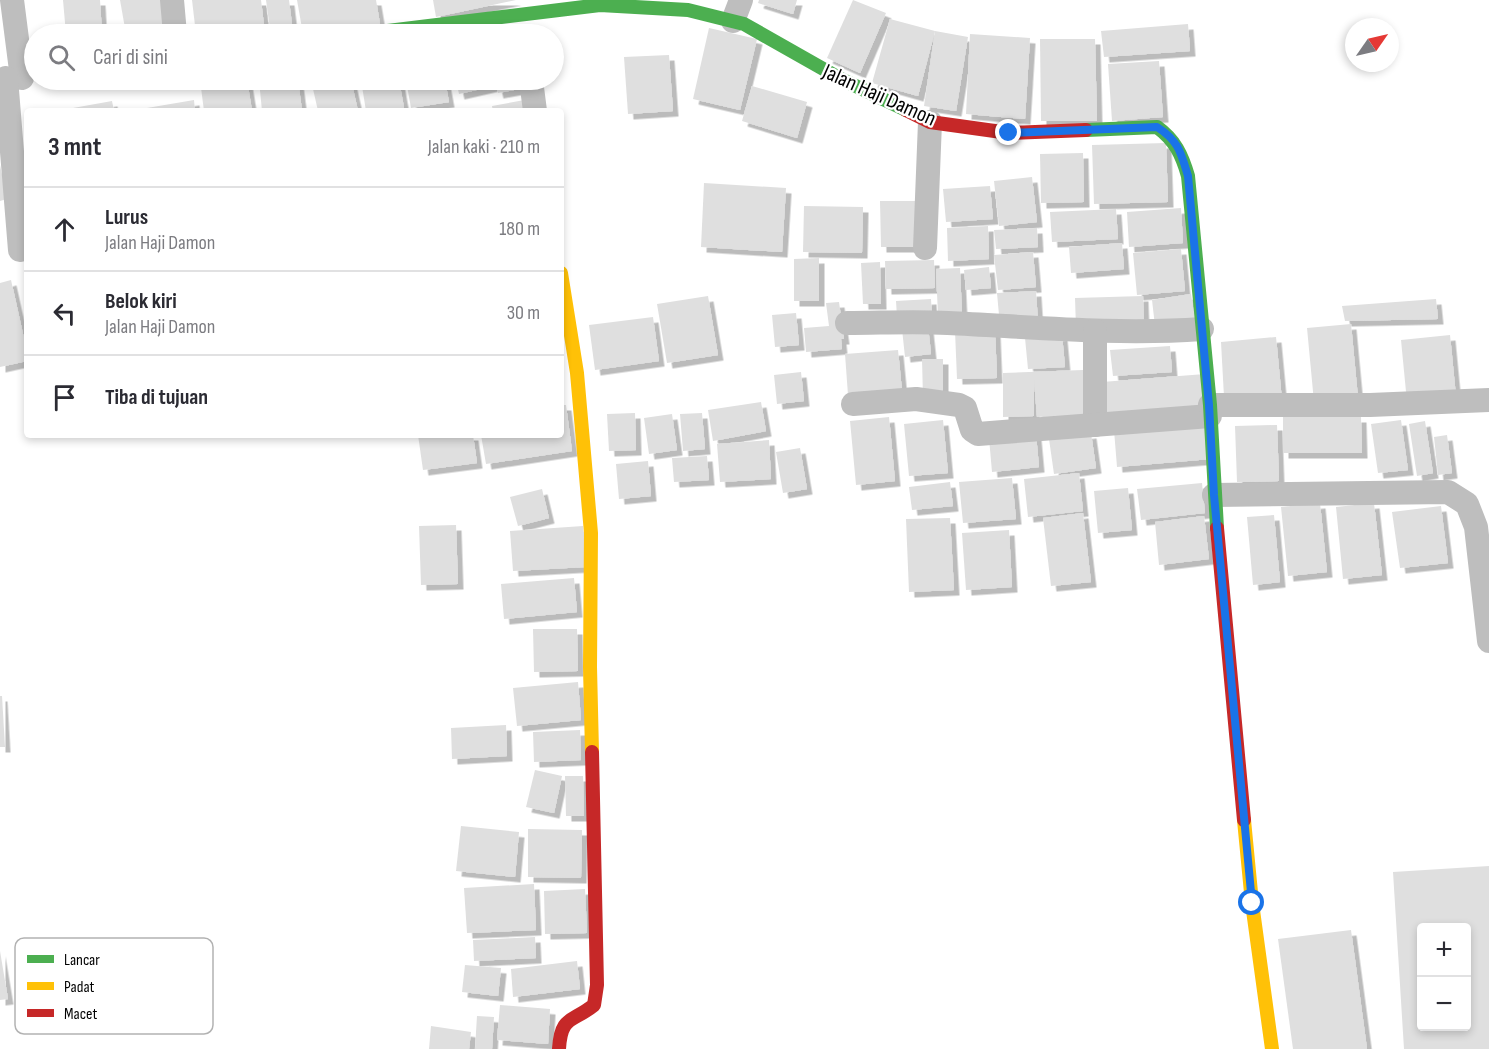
<!DOCTYPE html>
<html lang="id">
<meta charset="utf-8">
<style>
:root{--surface:#fff;--page:#f7f7f7;--text:#2b2b33;--muted:#7c7c81;--line:#e1e1e2}
body{margin:0;font-family:"Sofia Sans Condensed",sans-serif;background:var(--page);color:var(--text)}
.controls{position:absolute;right:18px;bottom:18px;display:grid;overflow:hidden;border-radius:6px;box-shadow:0 3px 9px #0003}
.controls button{width:54px;height:54px;display:grid;place-items:center;padding:0;border:0;border-bottom:2px solid var(--line);background:var(--surface);color:var(--text);font:30px sans-serif}
.compass{position:absolute;left:1345px;top:18px;width:54px;height:54px;border-radius:50%;background:var(--surface);box-shadow:0 3px 9px #0003;rotate:56deg}
.stop{position:absolute;width:18px;height:18px;margin:-14px;border:4px solid #1a73e8;border-radius:50%;background:#fff}
.stop.end{background:#1a73e8;border-color:#fff;box-shadow:0 2px 6px #0008}
.list{margin:0;padding:0;list-style:none}
h2{display:flex;justify-content:space-between;align-items:center;height:78px;margin:0;padding:0 24px;font-size:26px}
h2 small{font-size:20px;font-weight:400;color:var(--muted)}
.list li{display:grid;grid-template-columns:39px 1fr auto;gap:18px;align-items:center;box-sizing:border-box;height:84px;padding:0 24px;border-top:2px solid var(--line)}
.list b{display:block;font-size:22px;white-space:nowrap}
.list p{margin:0;font-size:20px;white-space:nowrap;color:var(--muted)}
.list em{font-size:20px;font-style:normal;color:var(--muted)}
.icon{flex:none;width:33px;height:33px;fill:none;stroke:currentColor;stroke-width:2;stroke-linecap:round;stroke-linejoin:round}
.map{position:relative;flex:none;width:1489px;height:1049px;overflow:hidden}
.search{position:absolute;background:var(--surface);box-shadow:0 3px 9px #0003;left:24px;top:24px;width:540px;height:66px;display:flex;align-items:center;gap:15px;box-sizing:border-box;padding:0 21px;border-radius:33px;color:var(--muted);font-size:22px}
.panel{position:absolute;background:var(--surface);box-shadow:0 3px 9px #0003;left:24px;top:108px;width:540px;height:330px;border-radius:6px}
.map>svg:first-child{display:block}
</style>
<div class="map">
<svg width="1489" height="1049" viewBox="0 0 1489 1049">
<defs>
<filter id="shadow"><feDropShadow dx="5.5" dy="5.5" stdDeviation="0" flood-color="#0004"/></filter>
</defs>
<rect width="100%" height="100%" fill="#fff"/>
<g fill="#dfdfdf" fill-rule="evenodd" filter="url(#shadow)">
<polygon points="63,0 100,0 102,34 66,34"/>
<polygon points="120,0 168,0 174,34 126,34"/>
<polygon points="192,0 261,0 265,34 196,34"/>
<polygon points="266,0 289,0 292,25 270,29"/>
<polygon points="297,0 376,0 380,24 320,34 303,34"/>
<polygon points="433,0 516,0 436,17"/>
<polygon points="759,0 797,0 793,14 758,3"/>
<polygon points="853,0 886,13 860,73 827,58"/>
<polygon points="890,19 935,31 968,37 956,111 924,106 935,31 918,96 872,83"/>
<polygon points="1188,24 1190,51 1104,57 1101,31"/>
<polygon points="709,28 757,39 740,110 693,99"/>
<polygon points="970,34 1030,38 1025,119 966,114"/>
<polygon points="1040,39 1095,39 1097,121 1041,121"/>
<polygon points="669,55 673,111 628,114 624,57"/>
<polygon points="1159,61 1163,117 1112,121 1108,64"/>
<polygon points="200,80 247,80 252,111 204,111"/>
<polygon points="259,80 298,80 302,111 262,111"/>
<polygon points="311,80 351,80 358,111 318,111"/>
<polygon points="361,80 399,80 404,108 389,111 366,111"/>
<polygon points="406,80 445,80 449,102 411,108"/>
<polygon points="456,80 493,80 494,86 459,94"/>
<polygon points="495,80 528,80 530,87 498,93"/>
<polygon points="752,86 807,102 797,138 742,121"/>
<polygon points="530,99 532,111 493,111 492,106"/>
<polygon points="194,100 195,111 141,111 141,109"/>
<polygon points="112,101 114,111 73,111 73,108"/>
<polygon points="1166,143 1168,202 1094,204 1092,145"/>
<polygon points="1083,153 1084,202 1041,203 1040,154"/>
<polygon points="0,165 7,199 0,201"/>
<polygon points="1032,177 1037,222 999,226 994,181"/>
<polygon points="704,183 786,188 782,252 701,247"/>
<polygon points="990,186 993,219 946,222 943,189"/>
<polygon points="880,201 920,201 921,247 881,247"/>
<polygon points="804,206 863,207 862,253 803,252"/>
<polygon points="1181,208 1183,243 1129,247 1127,212"/>
<polygon points="1116,209 1118,239 1052,242 1050,212"/>
<polygon points="988,226 989,259 948,261 947,228"/>
<polygon points="1037,228 1038,247 996,249 994,230"/>
<polygon points="1122,243 1124,269 1071,273 1069,247"/>
<polygon points="1181,249 1185,291 1137,295 1133,253"/>
<polygon points="1033,252 1036,287 998,290 994,255"/>
<polygon points="819,258 819,301 794,301 794,259"/>
<polygon points="934,260 935,288 886,289 885,261"/>
<polygon points="880,262 881,304 863,304 861,263"/>
<polygon points="989,267 991,288 966,290 964,270"/>
<polygon points="960,268 962,315 938,316 936,269"/>
<polygon points="11,280 27,352 27,361 0,367 0,283"/>
<polygon points="1036,291 1038,323 1000,326 997,293"/>
<polygon points="1191,294 1195,320 1155,326 1152,300"/>
<polygon points="708,296 718,355 667,363 657,304"/>
<polygon points="1143,296 1144,325 1076,328 1075,298"/>
<polygon points="931,299 932,316 897,318 896,301"/>
<polygon points="1436,299 1438,319 1345,321 1342,306"/>
<polygon points="839,302 844,339 841,339 842,349 806,352 804,328 829,326 826,303"/>
<polygon points="796,313 799,345 775,347 772,315"/>
<polygon points="653,317 659,361 595,370 589,325"/>
<polygon points="1351,324 1358,398 1314,402 1307,328"/>
<polygon points="928,326 931,354 905,357 902,329"/>
<polygon points="995,329 997,378 957,379 955,331"/>
<polygon points="1062,335 1065,367 1028,369 1025,338"/>
<polygon points="1450,335 1456,397 1407,402 1401,340"/>
<polygon points="1276,337 1282,401 1224,397 1221,342"/>
<polygon points="1170,346 1172,372 1113,376 1110,350"/>
<polygon points="898,350 902,391 848,395 845,354"/>
<polygon points="922,359 943,359 943,397 923,398"/>
<polygon points="1083,370 1086,414 1037,417 1034,380 1034,416 1003,417 1003,373"/>
<polygon points="801,372 804,401 777,404 774,375"/>
<polygon points="1205,374 1207,409 1104,417 1102,382"/>
<polygon points="761,402 766,431 713,441 708,410"/>
<polygon points="561,405 566,405 572,451 486,464 481,435 561,435"/>
<polygon points="635,413 636,450 609,451 607,414"/>
<polygon points="702,413 705,449 683,451 680,414"/>
<polygon points="672,414 677,450 649,454 644,418"/>
<polygon points="889,417 895,481 856,485 850,421"/>
<polygon points="1283,417 1361,417 1362,453 1283,453"/>
<polygon points="943,420 948,473 909,476 904,424"/>
<polygon points="1401,420 1408,470 1378,473 1371,424"/>
<polygon points="1425,421 1433,473 1417,476 1409,424"/>
<polygon points="1208,422 1211,459 1117,467 1114,430"/>
<polygon points="1277,425 1279,481 1237,482 1235,426"/>
<polygon points="1091,433 1096,468 1054,474 1049,439"/>
<polygon points="1036,434 1039,467 992,472 989,438"/>
<polygon points="418,435 473,435 477,463 423,470"/>
<polygon points="1447,435 1452,473 1438,475 1434,437"/>
<polygon points="769,440 771,479 720,482 717,444"/>
<polygon points="800,448 807,489 783,493 776,452"/>
<polygon points="707,456 709,480 674,482 672,458"/>
<polygon points="648,461 651,496 619,499 616,464"/>
<polygon points="1079,473 1083,511 1028,517 1024,479"/>
<polygon points="1012,478 1016,519 963,523 959,482"/>
<polygon points="950,482 953,506 912,510 909,487"/>
<polygon points="1202,483 1205,513 1141,520 1137,489"/>
<polygon points="1128,488 1132,530 1098,533 1094,491"/>
<polygon points="542,489 549,518 518,526 510,497"/>
<polygon points="1320,503 1327,572 1288,576 1281,507"/>
<polygon points="1374,503 1382,575 1343,579 1336,507"/>
<polygon points="1441,506 1448,563 1400,568 1392,512"/>
<polygon points="1083,513 1091,582 1051,586 1043,518"/>
<polygon points="1274,515 1280,582 1253,585 1247,517"/>
<polygon points="1204,516 1209,559 1159,565 1155,522"/>
<polygon points="950,518 954,590 909,592 906,519"/>
<polygon points="456,525 458,584 421,585 419,526"/>
<polygon points="583,526 586,567 513,571 510,531"/>
<polygon points="1009,530 1012,587 966,590 962,533"/>
<polygon points="574,578 577,612 504,619 501,584"/>
<polygon points="533,629 577,629 578,671 534,672"/>
<polygon points="578,682 581,720 517,726 513,688"/>
<polygon points="0,696 2,696 5,747 0,747"/>
<polygon points="506,725 507,756 452,759 451,728"/>
<polygon points="580,730 581,760 534,762 533,732"/>
<polygon points="535,770 562,776 554,813 526,807"/>
<polygon points="565,776 583,776 584,816 566,816"/>
<polygon points="461,826 519,832 515,877 456,871"/>
<polygon points="528,829 582,830 581,878 528,877"/>
<path d="M1489,866v183h-85l-11,-177zM1422,928h44v98h-44z"/>
<polygon points="534,884 536,930 467,933 464,888"/>
<polygon points="585,889 587,933 545,934 544,891"/>
<polygon points="1351,930 1367,1049 1293,1049 1278,939"/>
<polygon points="535,937 536,958 474,961 473,940"/>
<polygon points="0,951 8,999 0,1000"/>
<polygon points="577,961 580,989 513,997 511,969"/>
<polygon points="465,965 501,968 498,996 462,992"/>
<polygon points="500,1005 550,1009 548,1044 497,1040"/>
<polygon points="477,1016 494,1017 492,1049 475,1049"/>
<polygon points="431,1026 471,1032 469,1049 429,1049"/>
</g>
<g fill="none" stroke-linecap="round" stroke-linejoin="round">
<g stroke="#bebebe" stroke-width="24">
<polyline points="12,0 22,78"/>
<polyline points="172,0 175,34"/>
<polyline points="733,21 741,0"/>
<polyline points="6,78 20,250"/>
<polyline points="531,80 535,111"/>
<polyline points="925,248 930,122"/>
<path d="M847,323c33,0 67,-2 101,0 85,4 169,12 254,6"/>
<polyline points="1095,331 1095,425"/>
<polyline points="853,404 916,399 959,405 965,408 972,430 978,434 1210,416"/>
<polyline points="1210,405 1370,405 1489,400"/>
<polyline points="1214,495 1448,492 1467,504 1476,527 1489,641"/>
</g>
<g stroke="#4caf50" stroke-width="14">
<polyline points="363,34 600,5 688,10 744,24 841,79 906,110"/>
<path d="M1086,130l71,-3c18,13 25,28 31,49l22,229 7,123"/>
</g>
<g stroke="#ffc107" stroke-width="14">
<polyline points="561,273 577,373 591,533 590,667 592,752"/>
<polyline points="1244,820 1252,903 1272,1049"/>
</g>
<g stroke="#c62828" stroke-width="14">
<polyline points="906,110 930,122 1009,133 1086,130"/>
<polyline points="1217,528 1244,820"/>
<path d="M559,1049c2,-34 13,-26 35,-44l3,-20 -5,-233"/>
</g>
</g>
<g fill="none" stroke-linecap="round" stroke-linejoin="round">
<path stroke="#1a73e8" stroke-width="8" d="M1009,133l148,-6c22,14 24,26 31,49l21,229 5,90 38,408"/>
</g>
<g text-anchor="middle" stroke-width="4.5" stroke-linejoin="round" paint-order="stroke">
<g font-size="22" fill="#000" stroke="#fff">
<text transform="translate(880 94) rotate(24)" y="8">Jalan Haji Damon</text>
</g>
</g>
<rect x="15" y="938" width="198" height="96" rx="9" fill="#fff" stroke="#b2b2b2" stroke-width="1.5"/>
<rect x="27" y="955" width="27" height="8" fill="#4caf50"/>
<rect x="27" y="982" width="27" height="8" fill="#ffc107"/>
<rect x="27" y="1009" width="27" height="8" fill="#c62828"/>
<g font-size="16" fill="#000">
<text x="64" y="965">Lancar</text>
<text x="64" y="992">Padat</text>
<text x="64" y="1019">Macet</text>
</g>
</svg>
<div class="controls">
<button>+</button>
<button>−</button>
</div>
<svg class="compass" viewBox="-18 -18 36 36"><path d="M0-13l5 13h-10z" fill="#e53935"/><path d="M0 13l5-13h-10z" fill="#7c7c81"/></svg>
<div class="stop" style="left:1252px;top:903px"></div>
<div class="stop end" style="left:1009px;top:133px"></div>
<div class="search"><svg class="icon" aria-label="search" viewBox="0 0 24 24"><circle cx="10" cy="10" r="6"/><path d="M15 15l6 6"/></svg>Cari di sini</div>
<section class="panel">
<h2>3 mnt<small>Jalan kaki · 210 m</small></h2>
<ul class="list">
<li><svg class="icon" aria-label="ahead" viewBox="0 0 24 24"><path d="M12 20V5M6 11l6-6 6 6"/></svg><div><b>Lurus</b><p>Jalan Haji Damon</p></div><em>180 m</em></li>
<li><svg class="icon" aria-label="left" viewBox="0 0 24 24"><path d="M17 20v-9H6M10 6l-5 5 5 5"/></svg><div><b>Belok kiri</b><p>Jalan Haji Damon</p></div><em>30 m</em></li>
<li><svg class="icon" aria-label="arrive" viewBox="0 0 24 24"><path d="M6 21V4h12l-3 4 3 4H6"/></svg><div><b>Tiba di tujuan</b></div></li>
</ul>
</section>
</div>
